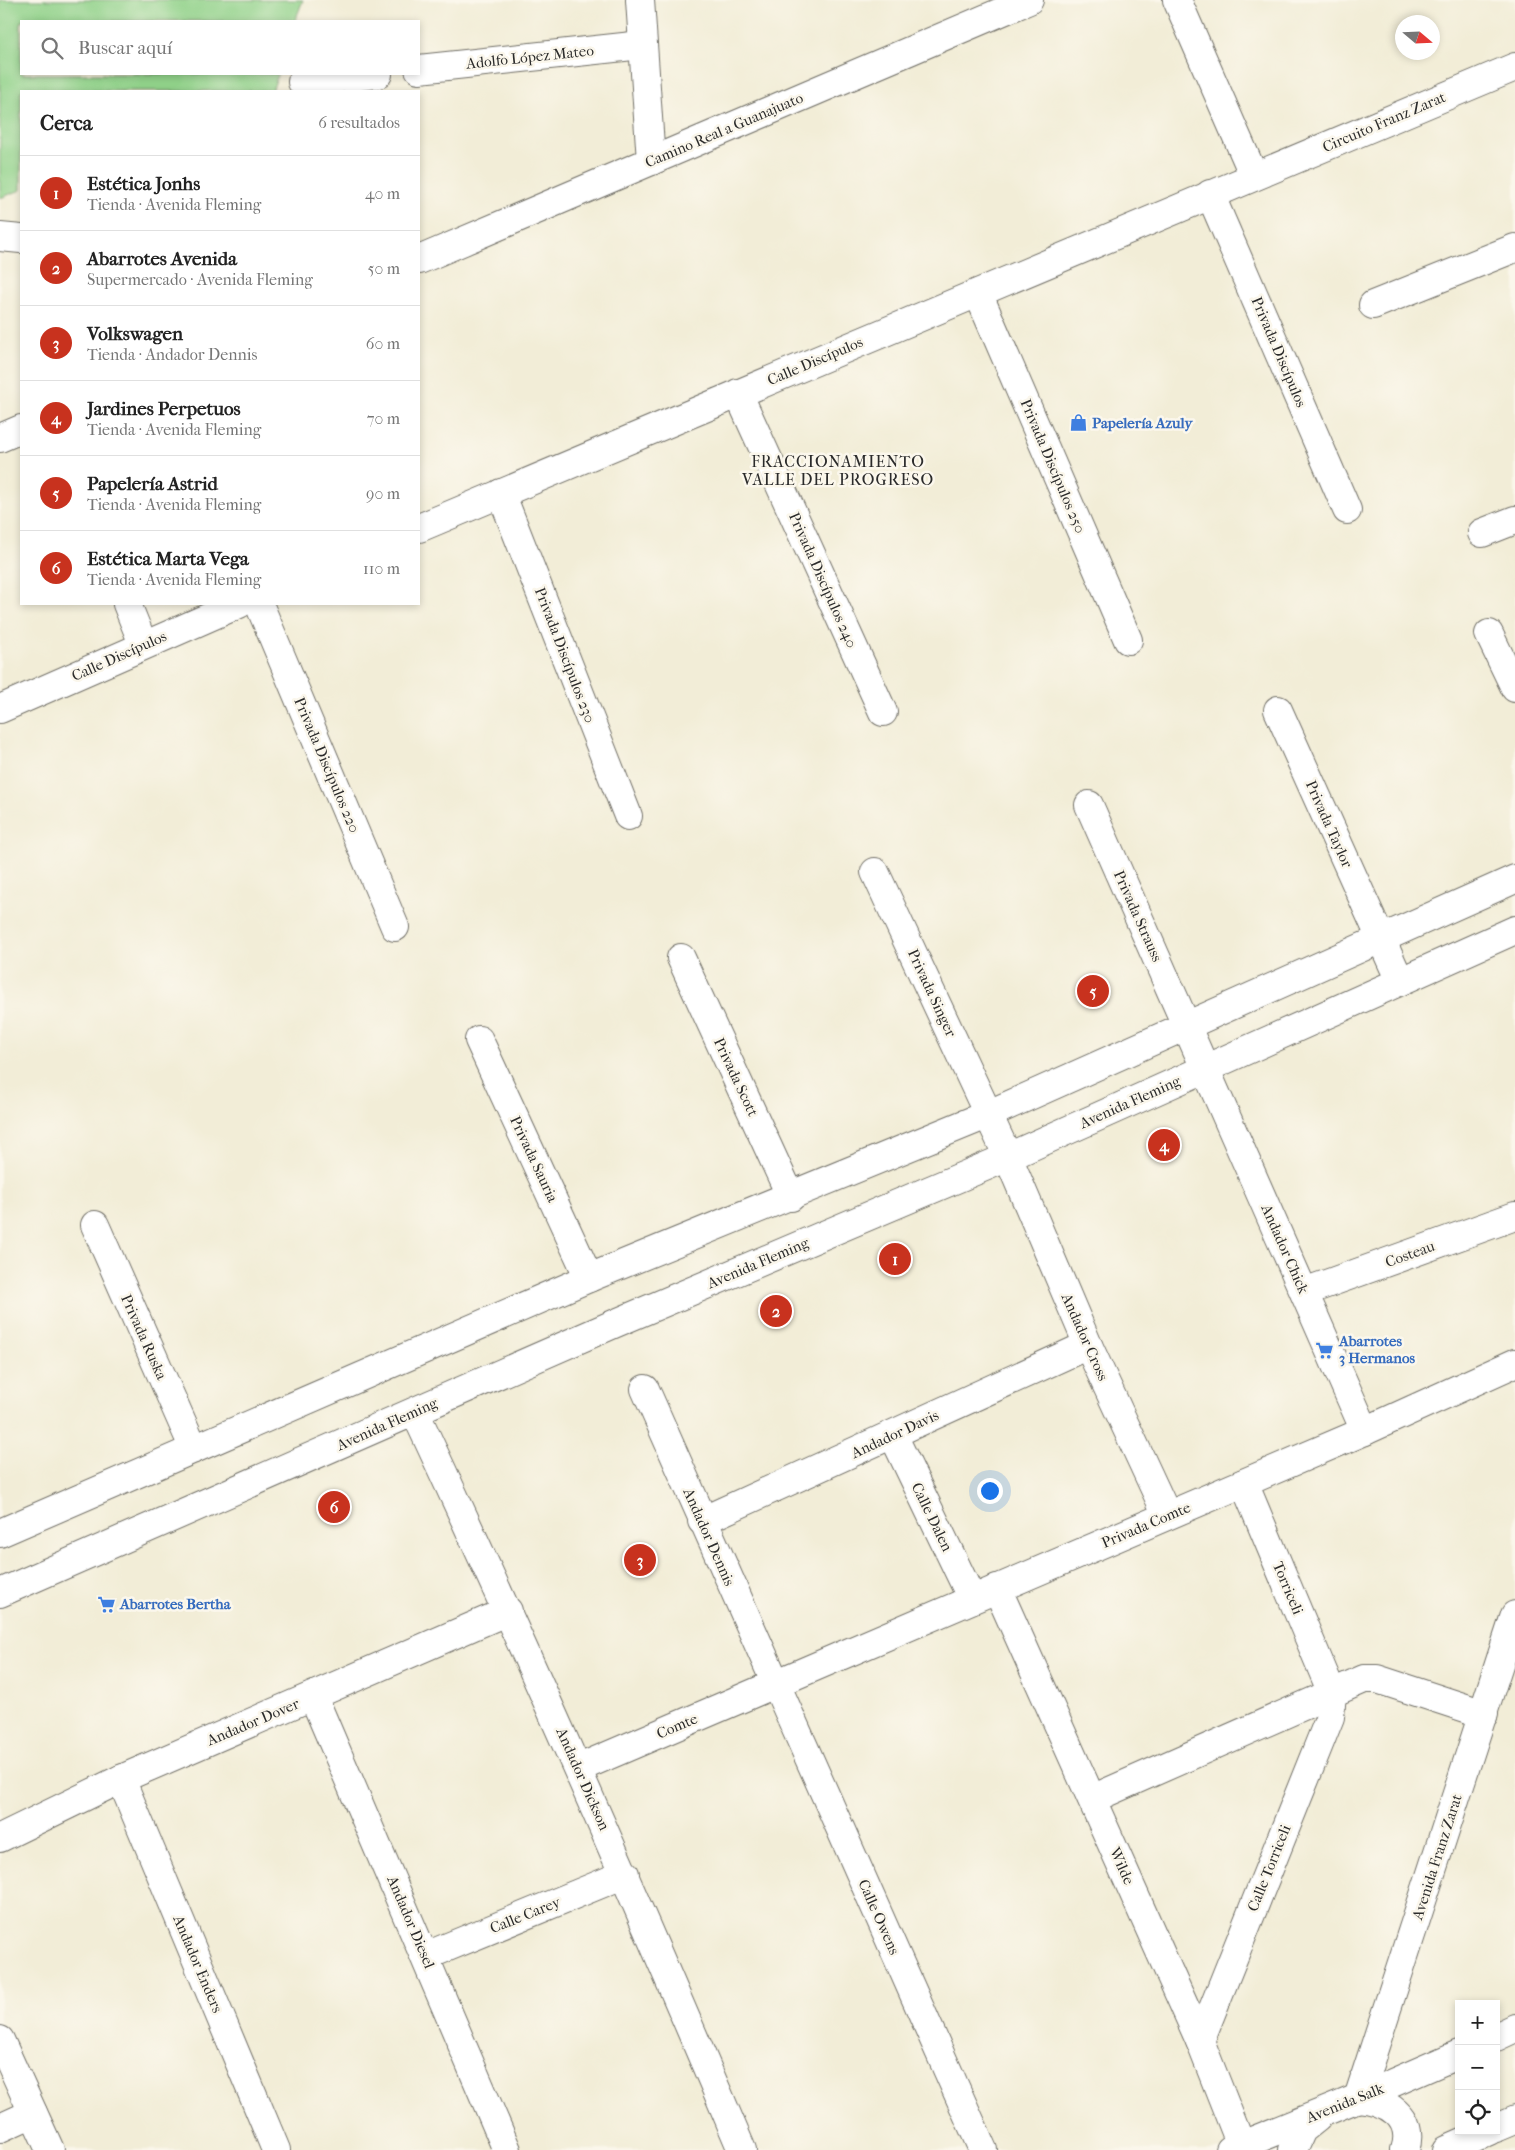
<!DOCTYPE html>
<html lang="es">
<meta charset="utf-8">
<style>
:root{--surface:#fff;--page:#f2f2f2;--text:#222;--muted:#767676;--line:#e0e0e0;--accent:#c8321e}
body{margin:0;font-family:"IM FELL French Canon",serif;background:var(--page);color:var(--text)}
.controls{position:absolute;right:15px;bottom:15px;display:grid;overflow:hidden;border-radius:0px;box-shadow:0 2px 8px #0003}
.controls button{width:45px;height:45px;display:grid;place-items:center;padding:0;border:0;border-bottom:1px solid var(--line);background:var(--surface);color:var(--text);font:25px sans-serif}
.compass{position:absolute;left:1395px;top:15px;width:45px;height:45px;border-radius:50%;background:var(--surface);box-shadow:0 2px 8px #0003;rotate:109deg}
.you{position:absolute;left:989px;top:1490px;width:18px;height:18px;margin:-12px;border:4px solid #fff;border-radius:50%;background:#1a73e8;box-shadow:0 0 0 8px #1a73e833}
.badge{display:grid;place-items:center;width:32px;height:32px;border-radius:50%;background:var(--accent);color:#fff;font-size:16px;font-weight:700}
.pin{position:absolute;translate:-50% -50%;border:2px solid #fff;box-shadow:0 1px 5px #0006}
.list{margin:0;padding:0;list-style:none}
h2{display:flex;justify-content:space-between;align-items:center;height:65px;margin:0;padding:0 20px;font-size:21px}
h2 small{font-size:16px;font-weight:400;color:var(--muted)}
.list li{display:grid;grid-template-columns:32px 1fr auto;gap:15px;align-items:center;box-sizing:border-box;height:75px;padding:0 20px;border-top:1px solid var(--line)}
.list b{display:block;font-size:19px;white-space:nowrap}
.list p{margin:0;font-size:16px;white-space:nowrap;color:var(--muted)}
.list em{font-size:16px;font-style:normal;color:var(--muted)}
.icon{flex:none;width:28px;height:28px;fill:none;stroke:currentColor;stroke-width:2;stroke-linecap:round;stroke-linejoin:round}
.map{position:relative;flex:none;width:1515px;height:2150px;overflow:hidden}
.search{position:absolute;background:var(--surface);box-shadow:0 2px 8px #0003;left:20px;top:20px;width:400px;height:55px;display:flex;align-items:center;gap:12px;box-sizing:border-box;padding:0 18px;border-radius:0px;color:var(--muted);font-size:19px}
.panel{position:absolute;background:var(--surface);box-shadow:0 2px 8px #0003;left:20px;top:90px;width:400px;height:515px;border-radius:0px}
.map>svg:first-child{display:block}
</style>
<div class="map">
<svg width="1515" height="2150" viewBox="0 0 1515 2150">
<rect width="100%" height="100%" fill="#fbf7ec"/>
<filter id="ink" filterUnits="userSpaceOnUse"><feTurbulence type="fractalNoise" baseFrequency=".02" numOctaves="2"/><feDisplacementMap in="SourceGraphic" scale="10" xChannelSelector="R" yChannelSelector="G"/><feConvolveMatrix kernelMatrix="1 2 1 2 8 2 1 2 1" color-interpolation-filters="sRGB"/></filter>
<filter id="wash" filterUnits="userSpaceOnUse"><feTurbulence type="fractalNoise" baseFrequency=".0096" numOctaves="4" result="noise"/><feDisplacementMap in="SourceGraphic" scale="20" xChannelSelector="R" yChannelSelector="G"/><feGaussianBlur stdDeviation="1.12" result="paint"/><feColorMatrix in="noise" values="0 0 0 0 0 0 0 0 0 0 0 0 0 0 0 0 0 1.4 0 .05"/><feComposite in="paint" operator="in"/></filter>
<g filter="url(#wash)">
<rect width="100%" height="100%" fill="#f2edd7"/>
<polygon fill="#91d28a" stroke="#5e7e5a" points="0,0 303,0 295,21 21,21 21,74 278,74 272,91 21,91 21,190 0,198"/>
</g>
<g filter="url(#ink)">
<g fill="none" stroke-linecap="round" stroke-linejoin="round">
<defs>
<polyline id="pedestrian" points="0,2128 33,2113"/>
<g id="minor">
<polyline points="640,0 651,161"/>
<polyline points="1177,0 1254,176"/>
<polyline points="419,69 642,45"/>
<polyline points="302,82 378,74"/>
<polyline points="1210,194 1347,510"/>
<polyline points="0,237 21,239"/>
<polyline points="419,260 1029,0"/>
<polyline points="978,293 1128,640"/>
<polyline points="1373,305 1515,248"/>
<polyline points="738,393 883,712"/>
<polyline points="0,438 21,429"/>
<polyline points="501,493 628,816"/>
<polyline points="419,528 1515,67"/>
<polyline points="1482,533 1515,520"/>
<polyline points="127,604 143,644"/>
<polyline points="259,604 395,927"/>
<polyline points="1489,634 1515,688"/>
<polyline points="0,709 239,604"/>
<polyline points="1278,710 1400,981"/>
<polyline points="1089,805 1365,1431"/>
<polyline points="875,872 1008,1157 1088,1345 1167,1515"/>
<polyline points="681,958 791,1197"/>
<polyline points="479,1040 589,1278"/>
<polyline points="95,1225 194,1449"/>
<polyline points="1304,1292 1515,1216"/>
<polyline points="645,1389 983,2150"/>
<path d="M415,1412c114,244 222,490 327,738"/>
<polyline points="893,1435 972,1599"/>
<polyline points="702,1521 1088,1345"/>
<polyline points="997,1588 1200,2041 1241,2145"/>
<polyline points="313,1696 507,2150"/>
<polyline points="579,1768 1365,1431 1515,1363"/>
<polyline points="121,1779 276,2150"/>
<polyline points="1092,1799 1364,1679 1377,1679 1484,1714"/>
<polyline points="0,1838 121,1779 508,1611"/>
<polyline points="426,1956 625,1874"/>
<polyline points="0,2040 50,2150"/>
<polyline points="1200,2041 1330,1717 1332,1693 1244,1483"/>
</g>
<g id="tertiary">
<polyline points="0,1533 589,1278 989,1114 1515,879"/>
<polyline points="0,1593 616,1323 1008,1157 1515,930"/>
</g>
<g id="secondary">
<polyline points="1496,2037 1515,2028"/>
<polyline points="1496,2128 1515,2120"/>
<polyline points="1230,2150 1358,2098 1459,2054"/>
<polyline points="1293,2150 1302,2130 1317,2118"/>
<path d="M1405,2150c11,-33 -19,-50 -47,-52l157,-483"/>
<polyline points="1446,2150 1489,2131"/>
</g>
</defs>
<use href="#pedestrian" stroke="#716f67" stroke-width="30"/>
<use href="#minor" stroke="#716f67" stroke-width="30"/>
<use href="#tertiary" stroke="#716f67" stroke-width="30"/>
<use href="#secondary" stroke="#716f67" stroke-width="30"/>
<use href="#pedestrian" stroke="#fff" stroke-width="28"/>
<use href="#minor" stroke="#fff" stroke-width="28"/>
<use href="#tertiary" stroke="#fff" stroke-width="28"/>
<use href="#secondary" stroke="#fff" stroke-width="28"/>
</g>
</g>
<defs>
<symbol id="shop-bare" viewBox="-9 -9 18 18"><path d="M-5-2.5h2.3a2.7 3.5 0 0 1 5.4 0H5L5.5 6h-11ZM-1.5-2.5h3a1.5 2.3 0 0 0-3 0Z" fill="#3f7fe0" stroke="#fbf7ec" stroke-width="2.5" paint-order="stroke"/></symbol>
<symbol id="supermarket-bare" viewBox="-9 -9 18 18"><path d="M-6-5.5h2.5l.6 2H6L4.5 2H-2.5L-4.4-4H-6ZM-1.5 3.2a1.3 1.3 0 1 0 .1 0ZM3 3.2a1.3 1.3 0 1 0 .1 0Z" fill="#3f7fe0" stroke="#fbf7ec" stroke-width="2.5" paint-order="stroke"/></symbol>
</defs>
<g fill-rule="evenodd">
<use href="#shop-bare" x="1066" y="410" width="25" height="25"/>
<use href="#supermarket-bare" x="1312" y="1338" width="25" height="25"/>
<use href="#supermarket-bare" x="94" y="1592" width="25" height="25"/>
</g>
<g text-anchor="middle" stroke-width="5" stroke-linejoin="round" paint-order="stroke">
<g font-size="15" fill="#2b2b2b" stroke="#fbf7ec">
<text transform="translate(530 57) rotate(-6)" y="5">Adolfo López Mateo</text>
<text transform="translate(1384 122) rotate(-23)" y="5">Circuito Franz Zarat</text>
<text transform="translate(724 130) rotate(-23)" y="5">Camino Real a Guanajuato</text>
<text transform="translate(1279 352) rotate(67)" y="5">Privada Discípulos</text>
<text transform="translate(815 361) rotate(-23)" y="5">Calle Discípulos</text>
<text transform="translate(1053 466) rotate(67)" y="5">Privada Discípulos 250</text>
<text transform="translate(823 580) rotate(66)" y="5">Privada Discípulos 240</text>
<text transform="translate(565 655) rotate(69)" y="5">Privada Discípulos 230</text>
<text transform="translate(119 656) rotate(-24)" y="5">Calle Discípulos</text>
<text transform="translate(327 765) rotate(67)" y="5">Privada Discípulos 220</text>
<text transform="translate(1329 824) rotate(66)" y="5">Privada Taylor</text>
<text transform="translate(1138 916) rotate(66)" y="5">Privada Strauss</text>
<text transform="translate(932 993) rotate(65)" y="5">Privada Singer</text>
<text transform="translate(736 1077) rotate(65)" y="5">Privada Scott</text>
<text transform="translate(1130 1102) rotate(-24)" y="5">Avenida Fleming</text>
<text transform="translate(534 1159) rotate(65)" y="5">Privada Sauria</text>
<text transform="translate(1285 1249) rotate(66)" y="5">Andador Chick</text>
<text transform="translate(1410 1254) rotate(-20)" y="5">Costeau</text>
<text transform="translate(758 1263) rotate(-23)" y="5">Avenida Fleming</text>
<text transform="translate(144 1337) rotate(66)" y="5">Privada Ruska</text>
<text transform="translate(1085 1337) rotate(66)" y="5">Andador Cross</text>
<text transform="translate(387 1424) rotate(-24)" y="5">Avenida Fleming</text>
<text transform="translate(895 1434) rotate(-25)" y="5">Andador Davis</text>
<text transform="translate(932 1517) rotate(64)" y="5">Calle Dalen</text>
<text transform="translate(1146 1525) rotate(-23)" y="5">Privada Comte</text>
<text transform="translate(709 1537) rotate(66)" y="5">Andador Dennis</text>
<text transform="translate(1288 1588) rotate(67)" y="5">Torriceli</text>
<text transform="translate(253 1722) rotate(-23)" y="5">Andador Dover</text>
<text transform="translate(677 1726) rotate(-23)" y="5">Comte</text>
<text transform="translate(583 1779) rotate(66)" y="5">Andador Dickson</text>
<text transform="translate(1437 1857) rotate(-72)" y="5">Avenida Franz Zarat</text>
<text transform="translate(1122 1866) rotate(66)" y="5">Wilde</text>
<text transform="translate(1269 1868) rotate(-68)" y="5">Calle Torriceli</text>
<text transform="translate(525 1915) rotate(-22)" y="5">Calle Carey</text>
<text transform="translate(879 1917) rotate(66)" y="5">Calle Owens</text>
<text transform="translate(411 1922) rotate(67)" y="5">Andador Diesel</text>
<text transform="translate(198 1964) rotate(67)" y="5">Andador Enders</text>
<text transform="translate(1345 2103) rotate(-22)" y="5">Avenida Salk</text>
</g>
<g font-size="15" font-weight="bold" fill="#366cbe" stroke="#fbf7ec" text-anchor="start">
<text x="1092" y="428">Papelería Azuly</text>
<text x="1339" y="1346">Abarrotes<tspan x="1339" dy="17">3 Hermanos</tspan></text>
<text x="120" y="1609">Abarrotes Bertha</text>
</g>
<g font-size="16" letter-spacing="1" fill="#2b2b2b" stroke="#fbf7ec">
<text x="838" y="467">FRACCIONAMIENTO<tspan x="838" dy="18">VALLE DEL PROGRESO</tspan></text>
</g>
</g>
</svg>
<div class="controls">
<button>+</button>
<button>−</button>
<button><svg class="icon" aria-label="locate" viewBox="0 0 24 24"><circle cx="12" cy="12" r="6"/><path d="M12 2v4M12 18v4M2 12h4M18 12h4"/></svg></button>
</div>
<svg class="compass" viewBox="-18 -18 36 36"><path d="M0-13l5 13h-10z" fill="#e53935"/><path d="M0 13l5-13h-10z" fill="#767676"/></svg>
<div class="you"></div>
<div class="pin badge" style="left:895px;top:1259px">1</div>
<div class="pin badge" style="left:776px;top:1311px">2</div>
<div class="pin badge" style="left:640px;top:1560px">3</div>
<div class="pin badge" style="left:1164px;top:1145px">4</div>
<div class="pin badge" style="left:1093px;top:991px">5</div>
<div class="pin badge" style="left:334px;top:1507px">6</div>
<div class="search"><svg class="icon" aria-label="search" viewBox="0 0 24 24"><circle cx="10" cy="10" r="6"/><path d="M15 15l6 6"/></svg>Buscar aquí</div>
<section class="panel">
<h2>Cerca<small>6 resultados</small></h2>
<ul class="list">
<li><span class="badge">1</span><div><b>Estética Jonhs</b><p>Tienda · Avenida Fleming</p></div><em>40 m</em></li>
<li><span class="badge">2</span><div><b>Abarrotes Avenida</b><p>Supermercado · Avenida Fleming</p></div><em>50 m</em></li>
<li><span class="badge">3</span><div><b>Volkswagen</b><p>Tienda · Andador Dennis</p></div><em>60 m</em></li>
<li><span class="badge">4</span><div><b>Jardines Perpetuos</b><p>Tienda · Avenida Fleming</p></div><em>70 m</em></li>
<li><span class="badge">5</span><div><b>Papelería Astrid</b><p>Tienda · Avenida Fleming</p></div><em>90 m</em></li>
<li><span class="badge">6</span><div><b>Estética Marta Vega</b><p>Tienda · Avenida Fleming</p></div><em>110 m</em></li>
</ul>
</section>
</div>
